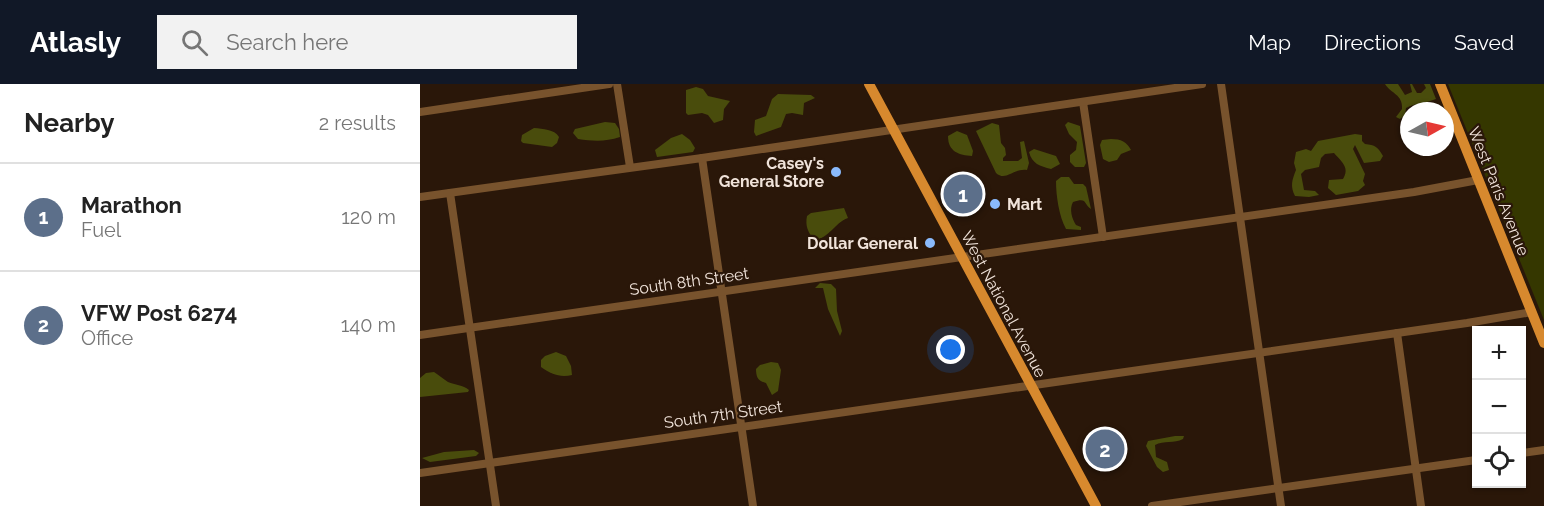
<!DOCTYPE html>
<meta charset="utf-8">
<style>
:root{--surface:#fff;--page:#f2f2f2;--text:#222;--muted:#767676;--line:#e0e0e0;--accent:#111827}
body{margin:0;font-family:Raleway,sans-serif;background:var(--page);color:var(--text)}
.controls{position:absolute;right:18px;bottom:18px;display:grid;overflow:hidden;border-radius:0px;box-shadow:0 2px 4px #0004}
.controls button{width:54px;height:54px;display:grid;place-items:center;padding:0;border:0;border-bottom:2px solid var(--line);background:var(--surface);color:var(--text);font:30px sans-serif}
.compass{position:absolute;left:980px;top:18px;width:54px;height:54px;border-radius:50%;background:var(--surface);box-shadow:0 2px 4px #0004;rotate:82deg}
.you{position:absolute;left:531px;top:266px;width:21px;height:21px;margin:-15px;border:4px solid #fff;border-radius:50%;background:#1a73e8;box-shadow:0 0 0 9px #1a73e833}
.badge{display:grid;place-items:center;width:39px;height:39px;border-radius:50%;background:var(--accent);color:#fff;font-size:20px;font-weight:700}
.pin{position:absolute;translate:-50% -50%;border:3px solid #fff;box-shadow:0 2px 6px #0006}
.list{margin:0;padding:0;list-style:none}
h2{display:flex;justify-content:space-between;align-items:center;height:78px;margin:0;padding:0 24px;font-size:26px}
h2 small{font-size:20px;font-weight:400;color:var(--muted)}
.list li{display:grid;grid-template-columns:39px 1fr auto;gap:18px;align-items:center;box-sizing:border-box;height:108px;padding:0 24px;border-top:2px solid var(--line)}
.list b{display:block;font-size:22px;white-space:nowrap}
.list p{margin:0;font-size:20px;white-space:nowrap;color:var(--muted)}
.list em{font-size:20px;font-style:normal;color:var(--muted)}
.icon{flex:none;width:33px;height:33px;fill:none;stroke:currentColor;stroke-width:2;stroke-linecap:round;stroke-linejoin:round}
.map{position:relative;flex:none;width:1124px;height:422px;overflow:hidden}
header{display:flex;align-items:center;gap:36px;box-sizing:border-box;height:84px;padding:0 30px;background:var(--accent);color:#fff}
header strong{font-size:28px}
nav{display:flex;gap:33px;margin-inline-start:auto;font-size:21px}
.search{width:420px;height:54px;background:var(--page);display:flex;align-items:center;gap:15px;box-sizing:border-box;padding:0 21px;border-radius:0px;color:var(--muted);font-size:22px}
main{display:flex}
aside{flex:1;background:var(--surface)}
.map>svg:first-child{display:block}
</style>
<header>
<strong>Atlasly</strong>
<div class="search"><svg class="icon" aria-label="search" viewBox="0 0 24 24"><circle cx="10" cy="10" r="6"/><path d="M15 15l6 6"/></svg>Search here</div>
<nav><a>Map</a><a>Directions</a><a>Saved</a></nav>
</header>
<main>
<aside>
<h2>Nearby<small>2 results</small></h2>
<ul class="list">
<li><span class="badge" style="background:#5c6f8a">1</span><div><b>Marathon</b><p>Fuel</p></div><em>120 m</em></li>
<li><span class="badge" style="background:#5c6f8a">2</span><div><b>VFW Post 6274</b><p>Office</p></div><em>140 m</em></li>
</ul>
</aside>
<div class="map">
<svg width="1124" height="422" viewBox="0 0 1124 422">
<rect width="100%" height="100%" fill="#2a1709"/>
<polygon fill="#353700" points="1028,0 1124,0 1124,236"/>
<g fill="#494c0c">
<path d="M965,0h13l7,11 7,-3 -2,-8h2l5,9h4l5,-5 -2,-4h6l6,15c-10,4 -20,4 -30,9l-1,7 -5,4 -4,-2 6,-8c1,-15 -11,-15 -17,-25z"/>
<polygon points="276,3 283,5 288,12 310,17 304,25 303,36 294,39 288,31 282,29 268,31 266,29 266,6"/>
<polygon points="358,10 391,11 395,14 384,19 383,31 372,29 366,30 361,43 336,52 334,48 335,36 346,32 352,15"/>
<path d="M185,38l10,1 4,6 1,8c-15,5 -27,4 -42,2l-5,-6 2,-4z"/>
<polygon points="648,38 660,42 666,79 664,83 655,83 650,78 650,71 656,66 657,58 649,50 645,41"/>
<path d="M572,39l7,2 2,18 4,5 1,7 -3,3v3h15l4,-3 -2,-16 4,-1 5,22 -2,7c-14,-2 -21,12 -31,3l-20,-42z"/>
<path d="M114,44c9,1 20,1 25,9l-2,6 -5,4 -29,-4 -2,-2 1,-6z"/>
<path d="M537,47l10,4 6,16 -1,5c-13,-1 -24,-4 -24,-20z"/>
<polygon points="262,50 270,56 275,64 273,68 237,73 235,66 251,54"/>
<path d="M935,50l7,1v6l3,3c10,1 13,3 18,12l-3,5 -16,2 -9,-18 -2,4 12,25 -2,7 2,4 -7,6 -22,4 -8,-7 1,-8 14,-1c7,-11 -1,-17 -9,-26l-9,1 -4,4 -2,9 -14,3 -4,4 3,16 11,1 4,4 -10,2 -14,-1c-5,-10 -3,-16 1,-26l-2,-7 2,-11 10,-3 5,2 7,-10z"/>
<path d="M691,55c10,0 16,3 20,11l-10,4 -4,6 -8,2 -6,-3 -3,-14 2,-5z"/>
<path d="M614,65l22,7 4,8 -9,5c-11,-3 -19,-5 -22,-17z"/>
<path d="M641,93h8l5,7h9l3,3 5,22c-8,-5 -3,-12 -18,-7 -4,7 -1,17 3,23l5,2v3l-15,-1c-7,-13 -10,-33 -10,-48z"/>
<path d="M424,124l4,10c-14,5 -18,20 -34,22 -6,-8 -9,-14 -7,-24l4,-3z"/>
<polygon points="400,199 411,200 416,205 417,227 422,247 420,252 408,225 403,204 395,204"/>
<path d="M136,268l10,4 5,10 1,9c-12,3 -21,-1 -31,-8v-7l4,-4z"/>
<path d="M351,278l7,1 3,7 -3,21 -6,4 -6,-12c-8,-2 -10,-6 -10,-14l4,-4z"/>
<path d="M14,288c5,3 9,7 14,10 7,3 15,3 21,8l-1,2 -48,5v-19l6,-5z"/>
<path d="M755,352h9l-1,3c-9,5 -19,1 -28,6l1,12 11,5 2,8 -6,2 -6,-5 -11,-21 2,-5z"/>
<polygon points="54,366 59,369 56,372 10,378 2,374 24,368"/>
</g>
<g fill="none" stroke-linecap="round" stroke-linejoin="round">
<g stroke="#78532d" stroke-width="8">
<polyline points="197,0 210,83"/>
<polyline points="801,0 861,422"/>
<polyline points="663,18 683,153"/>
<polyline points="0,28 189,0"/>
<polyline points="282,74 333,422"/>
<polyline points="30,109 76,422"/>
<polyline points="0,113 282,74 782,0"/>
<polyline points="977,249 1001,422"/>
<polyline points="0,251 994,108 1058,96"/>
<polyline points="1102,369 1124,366"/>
<polyline points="0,389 1047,239 1112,228"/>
<polyline points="732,422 1056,376"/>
</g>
<g stroke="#d7892e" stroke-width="10">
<polyline points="449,0 676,422"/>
<polyline points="1020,0 1124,259"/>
</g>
</g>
<g fill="#8abafc" stroke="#2a1709" stroke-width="2">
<circle cx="416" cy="88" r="6"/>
<circle cx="575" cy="120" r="6"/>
<circle cx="510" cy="159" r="6"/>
</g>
<g text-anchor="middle" stroke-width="4.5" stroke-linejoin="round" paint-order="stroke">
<g font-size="16" font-weight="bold" fill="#f0e3da" stroke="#2a1709" text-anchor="end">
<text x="404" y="85">Casey's<tspan x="404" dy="18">General Store</tspan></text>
<text x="587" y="126" text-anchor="start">Mart</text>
<text x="498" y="165">Dollar General</text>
</g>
<g font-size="16" fill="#f0e3da" stroke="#2a1709">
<text transform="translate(1079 107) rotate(68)" y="6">West Paris Avenue</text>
<text transform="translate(269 197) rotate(-8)" y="6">South 8th Street</text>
<text transform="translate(584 220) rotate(62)" y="6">West National Avenue</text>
<text transform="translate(303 330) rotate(-8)" y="6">South 7th Street</text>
</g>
</g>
</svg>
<div class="controls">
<button>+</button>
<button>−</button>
<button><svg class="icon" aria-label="locate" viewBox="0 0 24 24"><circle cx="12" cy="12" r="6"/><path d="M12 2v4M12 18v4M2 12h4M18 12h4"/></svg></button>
</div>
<svg class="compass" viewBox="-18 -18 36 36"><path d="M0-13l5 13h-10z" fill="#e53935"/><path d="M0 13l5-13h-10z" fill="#767676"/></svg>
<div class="you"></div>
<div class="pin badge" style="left:543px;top:110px;background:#5c6f8a">1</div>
<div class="pin badge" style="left:685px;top:365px;background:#5c6f8a">2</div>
</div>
</main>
